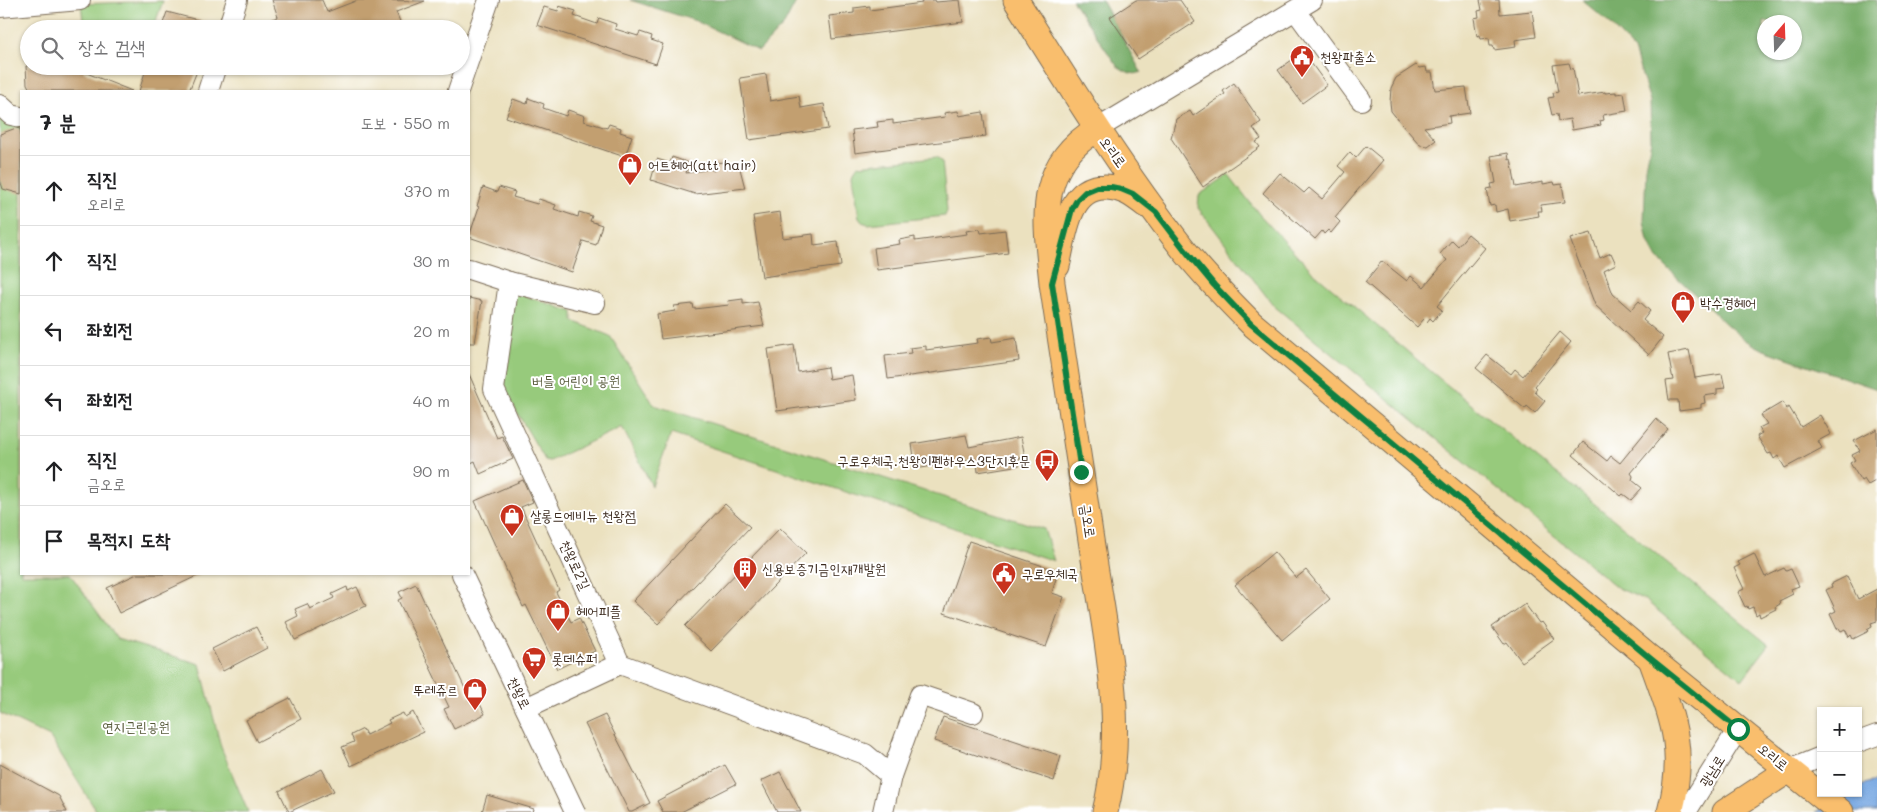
<!DOCTYPE html>
<html lang="ko">
<meta charset="utf-8">
<style>
:root{--surface:#fff;--page:#f2f2f2;--text:#202124;--muted:#757577;--line:#e0e0e0}
body{margin:0;font-family:Mali,"Poor Story",sans-serif;background:var(--page);color:var(--text)}
.controls{position:absolute;right:15px;bottom:15px;display:grid;overflow:hidden;border-radius:0px;box-shadow:0 1px 4px #0004}
.controls button{width:45px;height:45px;display:grid;place-items:center;padding:0;border:0;border-bottom:1px solid var(--line);background:var(--surface);color:var(--text);font:25px sans-serif}
.compass{position:absolute;left:1757px;top:15px;width:45px;height:45px;border-radius:50%;background:var(--surface);box-shadow:0 1px 4px #0004;rotate:19deg}
.stop{position:absolute;width:15px;height:15px;margin:-11px;border:4px solid #0b8043;border-radius:50%;background:#fff}
.stop.end{background:#0b8043;border-color:#fff;box-shadow:0 1px 5px #0008}
.list{margin:0;padding:0;list-style:none}
h2{display:flex;justify-content:space-between;align-items:center;height:65px;margin:0;padding:0 20px;font-size:21px}
h2 small{font-size:16px;font-weight:400;color:var(--muted)}
.list li{display:grid;grid-template-columns:32px 1fr auto;gap:15px;align-items:center;box-sizing:border-box;height:70px;padding:0 20px;border-top:1px solid var(--line)}
.list b{display:block;font-size:19px;white-space:nowrap}
.list p{margin:0;font-size:16px;white-space:nowrap;color:var(--muted)}
.list em{font-size:16px;font-style:normal;color:var(--muted)}
.icon{flex:none;width:28px;height:28px;fill:none;stroke:currentColor;stroke-width:2;stroke-linecap:round;stroke-linejoin:round}
.map{position:relative;flex:none;width:1877px;height:812px;overflow:hidden}
.search{position:absolute;background:var(--surface);box-shadow:0 1px 4px #0004;left:20px;top:20px;width:450px;height:55px;display:flex;align-items:center;gap:12px;box-sizing:border-box;padding:0 18px;border-radius:28px;color:var(--muted);font-size:19px}
.panel{position:absolute;background:var(--surface);box-shadow:0 1px 4px #0004;left:20px;top:90px;width:450px;height:485px;border-radius:0px}
.map>svg:first-child{display:block}
</style>
<div class="map">
<svg width="1877" height="812" viewBox="0 0 1877 812">
<rect width="100%" height="100%" fill="#fff"/>
<filter id="ink" filterUnits="userSpaceOnUse"><feTurbulence type="fractalNoise" baseFrequency=".02" numOctaves="2"/><feDisplacementMap in="SourceGraphic" scale="10" xChannelSelector="R" yChannelSelector="G"/><feConvolveMatrix kernelMatrix="1 2 1 2 8 2 1 2 1" color-interpolation-filters="sRGB"/></filter>
<filter id="wash" filterUnits="userSpaceOnUse"><feTurbulence type="fractalNoise" baseFrequency=".0096" numOctaves="4" result="noise"/><feDisplacementMap in="SourceGraphic" scale="20" xChannelSelector="R" yChannelSelector="G"/><feGaussianBlur stdDeviation="1.12" result="paint"/><feColorMatrix in="noise" values="0 0 0 0 0 0 0 0 0 0 0 0 0 0 0 0 0 1.4 0 .05"/><feComposite in="paint" operator="in"/></filter>
<g filter="url(#wash)">
<rect width="100%" height="100%" fill="#ebe1bf"/>
<g fill="#97ca7b" stroke="#697a4c">
<polygon points="163,1 153,29 84,29 81,4"/>
<polygon points="0,105 21,118 21,574 70,574 117,639 200,664 221,747 248,812 97,812 50,737 0,713"/>
<polygon points="937,157 942,161 947,211 945,216 868,224 862,222 859,218 853,174 854,171 858,165"/>
<polygon points="1229,175 1259,214 1313,272 1440,379 1769,645 1742,680 1645,600 1618,588 1274,306 1198,208 1199,195"/>
<polygon points="517,293 573,312 573,321 610,336 654,405 1044,529 1054,561 671,434 652,486 622,427 550,461 545,460 504,390 513,294"/>
</g>
<g fill="#79ae6b" stroke="#5a6c44" fill-rule="evenodd">
<polygon points="630,0 797,0 784,25 759,51 696,21"/>
<path d="M1072,0h30l39,72c-8,5 -17,-2 -24,-6z"/>
<path d="M1582,0h295v389l-113,-39 -19,-10 -18,-15 -63,-60 -10,-12 -6,-12 -4,-20 2,-54 5,-27 -1,-39 -16,-51 -24,-26zM1794,22v30h-30v-30z"/>
</g>
<polygon fill="#77a7e2" stroke="#596880" points="1877,781 1877,812 1816,812 1849,793 1858,793 1858,788 1868,783"/>
<g id="blocks">
<g fill="#c29f70">
<polygon points="272,0 322,0 327,12 358,0 425,1 396,12 401,24 390,29 250,29 250,27 278,17"/>
<polygon points="921,0 935,0 936,2 960,0 963,22 832,39 829,16 854,13 854,8 870,6 870,10 922,3"/>
<polygon points="1136,0 1180,0 1195,22 1138,59 1110,17"/>
<polygon points="1480,0 1499,0 1500,14 1532,11 1536,37 1515,40 1516,47 1494,50 1493,46 1490,46 1489,38 1481,39 1480,35 1477,36 1474,18 1479,17 1478,11 1482,10"/>
<polygon points="559,6 576,11 574,16 597,24 599,18 616,24 615,29 638,36 640,32 652,36 651,40 663,44 656,64 537,25 544,7 558,11"/>
<polygon points="167,12 217,25 216,29 161,29"/>
<polygon points="1303,52 1327,85 1302,103 1278,70"/>
<polygon points="1569,63 1571,69 1573,68 1578,96 1605,92 1605,93 1616,92 1616,94 1624,93 1627,111 1603,115 1604,120 1600,121 1601,125 1572,130 1570,119 1558,121 1557,114 1552,115 1548,98 1554,97 1553,93 1558,92 1553,65"/>
<polygon points="1416,65 1419,68 1426,67 1427,72 1432,72 1435,90 1466,87 1470,113 1449,116 1450,123 1424,127 1436,140 1428,146 1420,145 1395,116 1391,111 1390,102 1391,88 1396,78"/>
<polygon points="26,66 84,66 84,72 132,91 31,91 27,84"/>
<polygon points="147,66 199,66 189,91 139,91"/>
<polygon points="766,74 770,101 799,96 801,108 824,104 828,129 749,140 740,78"/>
<polygon points="1234,83 1261,122 1253,128 1261,139 1256,142 1260,147 1203,187 1171,138 1176,119 1190,111 1193,116 1225,94 1223,91"/>
<polygon points="528,98 544,104 543,108 566,116 568,110 585,116 584,121 607,128 609,124 621,128 620,132 632,136 625,157 506,117 513,99 527,104"/>
<polygon points="958,111 959,116 983,112 986,136 855,153 852,130 878,127 877,122 893,120 893,124 945,117 944,113"/>
<polygon points="16,128 20,129 21,133 21,194 3,189 0,180 0,134"/>
<polygon points="1366,146 1383,160 1335,217 1340,222 1331,233 1328,230 1324,234 1322,231 1315,239 1263,193 1280,173 1304,193 1309,188 1322,199 1345,172 1338,166 1350,152 1356,158"/>
<polygon points="1508,153 1509,160 1511,159 1516,187 1543,182 1543,184 1554,182 1555,185 1562,184 1565,202 1541,205 1542,211 1538,211 1539,216 1510,221 1508,209 1496,212 1495,205 1490,206 1487,189 1492,188 1491,184 1496,183 1491,156"/>
<polygon points="672,157 689,163 686,173 710,169 714,171 713,163 725,162 726,167 739,165 745,188 695,194 651,180 657,159 670,163"/>
<polygon points="483,187 497,192 499,187 515,192 513,197 537,204 539,199 556,205 554,209 578,217 579,212 592,216 590,221 602,225 596,245 583,241 572,272 469,237 479,207 477,206"/>
<polygon points="780,212 783,238 813,234 814,245 838,242 841,266 762,277 753,216"/>
<polygon points="980,229 981,233 1005,230 1008,253 877,270 874,248 900,244 899,240 915,237 915,241 967,234 966,231"/>
<polygon points="1591,233 1600,258 1611,253 1616,264 1604,270 1613,294 1631,310 1639,301 1650,311 1643,320 1663,337 1649,355 1595,305 1570,239"/>
<polygon points="1468,234 1485,248 1437,306 1442,310 1433,321 1430,318 1427,322 1424,319 1417,327 1365,282 1382,261 1407,281 1411,276 1424,287 1447,260 1440,254 1452,240 1458,246"/>
<polygon points="469,298 482,301 475,343 469,343"/>
<polygon points="743,299 743,304 758,302 764,326 661,339 657,314 675,311 674,306 693,304 694,309 729,305 728,301"/>
<polygon points="1560,332 1571,342 1535,386 1537,388 1535,392 1545,401 1535,413 1527,406 1525,409 1476,368 1487,355 1511,374 1515,369 1523,376"/>
<polygon points="991,337 992,342 1016,338 1019,361 888,379 885,356 911,353 910,348 926,346 926,350 978,343 977,339"/>
<polygon points="794,345 798,372 827,367 829,379 852,375 856,400 777,411 768,349"/>
<polygon points="1689,350 1695,378 1722,374 1725,388 1717,389 1717,394 1704,396 1705,403 1701,404 1701,408 1679,411 1678,400 1669,400 1666,381 1673,380 1668,354"/>
<polygon points="469,374 497,438 502,436 513,459 480,474 475,461 469,464"/>
<polygon points="1783,402 1786,409 1789,407 1801,427 1820,415 1831,434 1818,441 1822,448 1785,468 1778,456 1774,459 1771,453 1768,454 1757,436 1762,433 1759,428 1767,424 1761,415"/>
<polygon points="1656,419 1668,429 1631,473 1633,476 1632,480 1642,488 1631,500 1623,494 1621,496 1573,455 1583,442 1607,461 1611,456 1620,463"/>
<polygon points="1877,429 1877,480 1868,485 1864,479 1861,481 1850,463 1855,460 1852,455 1860,451 1854,441"/>
<polygon points="966,435 969,447 1021,437 1025,457 1019,458 1020,465 978,472 977,463 971,464 970,460 921,468 919,462 915,463 912,444"/>
<polygon points="523,480 533,502 521,507 559,590 556,592 571,622 579,618 595,651 557,669 526,605 523,607 475,501"/>
<polygon points="725,504 750,527 658,624 633,601"/>
<polygon points="780,528 806,553 711,651 685,626"/>
<polygon points="969,541 1058,571 1052,593 1064,597 1046,647 944,613"/>
<polygon points="1274,552 1296,578 1306,570 1330,599 1282,640 1235,585"/>
<polygon points="1754,554 1765,577 1784,568 1786,571 1791,569 1799,586 1791,589 1793,594 1779,601 1780,604 1775,607 1776,609 1760,617 1759,613 1756,615 1753,607 1748,609 1747,606 1745,607 1738,592 1744,589 1734,568 1740,565 1738,562"/>
<polygon points="137,574 201,574 119,613 107,588"/>
<polygon points="1847,576 1858,599 1877,589 1877,621 1871,623 1872,626 1867,629 1869,631 1853,639 1851,635 1849,637 1845,629 1841,631 1839,628 1837,629 1830,614 1836,611 1826,590 1832,587 1831,584"/>
<polygon points="416,584 469,697 475,694 485,714 454,729 444,709 449,707 398,600 402,598 399,592"/>
<polygon points="347,587 348,591 357,587 366,606 295,640 286,622 298,616 295,609 307,604 310,609 334,598 332,594"/>
<polygon points="1525,604 1539,623 1542,622 1554,639 1522,662 1507,642 1504,644 1492,627"/>
<polygon points="256,627 267,648 223,671 212,649"/>
<polygon points="290,698 301,719 257,742 246,720"/>
<polygon points="413,712 423,732 351,766 342,747 354,742 351,735 363,729 366,735 390,723 388,720 403,713 405,717"/>
<polygon points="605,715 650,803 632,812 629,812 585,724"/>
<polygon points="943,717 1061,756 1054,781 934,741"/>
<polygon points="0,764 59,796 67,812 0,812"/>
<polygon points="725,765 736,784 681,812 663,812 657,801"/>
<polygon points="322,769 334,791 289,812 279,791"/>
<polygon points="780,772 801,812 777,812 761,781"/>
<polygon points="487,795 534,809 533,812 482,812"/>
</g>
</g>
</g>
<g filter="url(#ink)">
<use href="#blocks" fill-opacity="0" stroke="#796a56" stroke-width="1"/>
<g fill="none" stroke-linecap="round" stroke-linejoin="round">
<defs>
<g id="minor">
<polyline points="0,7 80,0"/>
<polyline points="1296,11 1361,100"/>
<polyline points="228,29 237,0"/>
<polyline points="208,91 216,66"/>
<polyline points="458,91 489,0"/>
<polyline points="0,105 11,115 21,117"/>
<polyline points="1097,129 1312,0"/>
<polyline points="469,269 509,282 595,303"/>
<polyline points="509,282 494,389 620,664 526,708"/>
<polyline points="462,574 575,812"/>
<polyline points="620,664 865,754 891,776 883,812"/>
<polyline points="1858,742 1877,735"/>
<polyline points="1789,770 1821,757"/>
<polyline points="891,776 920,695 973,713"/>
<polyline points="1686,812 1738,729"/>
</g>
<g id="major">
<path d="M1016,0c53,85 106,171 168,250 21,26 44,50 67,73l400,336 190,153"/>
<path d="M1097,129c-63,38 -51,92 -45,154 14,90 28,180 41,270 13,85 34,173 12,259"/>
<path d="M1057,266c7,-28 10,-79 47,-79 17,-1 29,8 42,18"/>
<path d="M1651,659c21,59 36,90 19,153"/>
<polyline points="1725,812 1789,770"/>
</g>
</defs>
<use href="#minor" stroke="#796a56" stroke-width="22"/>
<use href="#major" stroke="#796a56" stroke-width="27"/>
<use href="#minor" stroke="#fff" stroke-width="20"/>
<use href="#major" stroke="#f9be6d" stroke-width="25"/>
</g>
</g>
<g fill="none" stroke-linecap="round" stroke-linejoin="round" filter="url(#ink)">
<polyline stroke="#0b8043" stroke-width="6" points="1081,472 1052,283 1072,209 1077,200 1085,192 1097,187 1111,187 1121,189 1133,194 1156,212 1185,250 1214,285 1251,324 1651,659 1738,729"/>
</g>
<defs>
<symbol id="civic-pin" viewBox="-11 -11 22 30"><path d="M0 17L-7.5 6A9.5 9.5 0 1 1 7.5 6Z" fill="#c8321e" stroke="#fff"/><path d="M-.6-6.5H3V-4.5H.6V-3L4-1V1h2V6H-6V1h2V-1L-.6-3ZM-1.2 2.5V6h2.4V2.5Z" fill="#fff"/></symbol>
<symbol id="shop-pin" viewBox="-11 -11 22 30"><path d="M0 17L-7.5 6A9.5 9.5 0 1 1 7.5 6Z" fill="#c8321e" stroke="#fff"/><path d="M-5-2.5h2.3a2.7 3.5 0 0 1 5.4 0H5L5.5 6h-11ZM-1.5-2.5h3a1.5 2.3 0 0 0-3 0Z" fill="#fff"/></symbol>
<symbol id="bus-pin" viewBox="-11 -11 22 30"><path d="M0 17L-7.5 6A9.5 9.5 0 1 1 7.5 6Z" fill="#c8321e" stroke="#fff"/><path d="M-5-6H5V4H4V6H2V4H-2V6H-4V4H-5ZM-3.5-4V0h7V-4ZM-3.5 1.2v1.5H-2V1.2ZM2 1.2v1.5H3.5V1.2Z" fill="#fff"/></symbol>
<symbol id="building-pin" viewBox="-11 -11 22 30"><path d="M0 17L-7.5 6A9.5 9.5 0 1 1 7.5 6Z" fill="#c8321e" stroke="#fff"/><path d="M-4-6H4V6H1V3H-1V6H-4ZM-2.5-4.3h1.7v1.8h-1.7ZM.8-4.3h1.7v1.8H.8ZM-2.5-1h1.7V.8h-1.7ZM.8-1h1.7V.8H.8Z" fill="#fff"/></symbol>
<symbol id="supermarket-pin" viewBox="-11 -11 22 30"><path d="M0 17L-7.5 6A9.5 9.5 0 1 1 7.5 6Z" fill="#c8321e" stroke="#fff"/><path d="M-6-5.5h2.5l.6 2H6L4.5 2H-2.5L-4.4-4H-6ZM-1.5 3.2a1.3 1.3 0 1 0 .1 0ZM3 3.2a1.3 1.3 0 1 0 .1 0Z" fill="#fff"/></symbol>
</defs>
<g fill-rule="evenodd">
<use href="#civic-pin" x="1288" y="43" width="28" height="38"/>
<use href="#shop-pin" x="616" y="151" width="28" height="38"/>
<use href="#shop-pin" x="1669" y="289" width="28" height="38"/>
<use href="#bus-pin" x="1033" y="447" width="28" height="38"/>
<use href="#shop-pin" x="498" y="502" width="28" height="38"/>
<use href="#building-pin" x="731" y="555" width="28" height="38"/>
<use href="#civic-pin" x="990" y="560" width="28" height="38"/>
<use href="#shop-pin" x="544" y="597" width="28" height="38"/>
<use href="#supermarket-pin" x="520" y="645" width="28" height="38"/>
<use href="#shop-pin" x="461" y="676" width="28" height="38"/>
</g>
<g text-anchor="middle" stroke-width="4" stroke-linejoin="round" paint-order="stroke">
<g font-size="14" fill="#3b2a1e" stroke="#fff" text-anchor="start">
<text x="1320" y="62">천왕파출소</text>
<text x="648" y="170">어트헤어(att hair)</text>
<text x="1700" y="308">박수경헤어</text>
<text x="1030" y="466" text-anchor="end">구로우체국.천왕이펜하우스3단지후문</text>
<text x="530" y="521">살롱드에비뉴 천왕점</text>
<text x="762" y="574">신용보증기금인재개발원</text>
<text x="1022" y="579">구로우체국</text>
<text x="576" y="616">헤어피플</text>
<text x="552" y="664">롯데슈퍼</text>
<text x="458" y="695" text-anchor="end">뚜레쥬르</text>
</g>
<g font-size="14" fill="#3b2a1e" stroke="#fff">
<text transform="translate(1113 152) rotate(54)" y="5">오리로</text>
<text transform="translate(1088 521) rotate(81)" y="5">금오로</text>
<text transform="translate(575 565) rotate(65)" y="5">천왕로2길</text>
<text transform="translate(519 693) rotate(64)" y="5">천왕로</text>
<text transform="translate(1773 757) rotate(39)" y="5">오리로</text>
<text transform="translate(1712 771) rotate(-58)" y="5">광남로</text>
</g>
<g font-size="14" fill="#575a3a" stroke="#fff">
<text x="576" y="386">버들 어린이 공원</text>
<text x="136" y="732">연지근린공원</text>
</g>
</g>
</svg>
<div class="controls">
<button>+</button>
<button>−</button>
</div>
<svg class="compass" viewBox="-18 -18 36 36"><path d="M0-13l5 13h-10z" fill="#e53935"/><path d="M0 13l5-13h-10z" fill="#757577"/></svg>
<div class="stop" style="left:1738px;top:729px"></div>
<div class="stop end" style="left:1081px;top:472px"></div>
<div class="search"><svg class="icon" aria-label="search" viewBox="0 0 24 24"><circle cx="10" cy="10" r="6"/><path d="M15 15l6 6"/></svg>장소 검색</div>
<section class="panel">
<h2>7 분<small>도보 · 550 m</small></h2>
<ul class="list">
<li><svg class="icon" aria-label="ahead" viewBox="0 0 24 24"><path d="M12 20V5M6 11l6-6 6 6"/></svg><div><b>직진</b><p>오리로</p></div><em>370 m</em></li>
<li><svg class="icon" aria-label="ahead" viewBox="0 0 24 24"><path d="M12 20V5M6 11l6-6 6 6"/></svg><div><b>직진</b></div><em>30 m</em></li>
<li><svg class="icon" aria-label="left" viewBox="0 0 24 24"><path d="M17 20v-9H6M10 6l-5 5 5 5"/></svg><div><b>좌회전</b></div><em>20 m</em></li>
<li><svg class="icon" aria-label="left" viewBox="0 0 24 24"><path d="M17 20v-9H6M10 6l-5 5 5 5"/></svg><div><b>좌회전</b></div><em>40 m</em></li>
<li><svg class="icon" aria-label="ahead" viewBox="0 0 24 24"><path d="M12 20V5M6 11l6-6 6 6"/></svg><div><b>직진</b><p>금오로</p></div><em>90 m</em></li>
<li><svg class="icon" aria-label="arrive" viewBox="0 0 24 24"><path d="M6 21V4h12l-3 4 3 4H6"/></svg><div><b>목적지 도착</b></div></li>
</ul>
</section>
</div>
